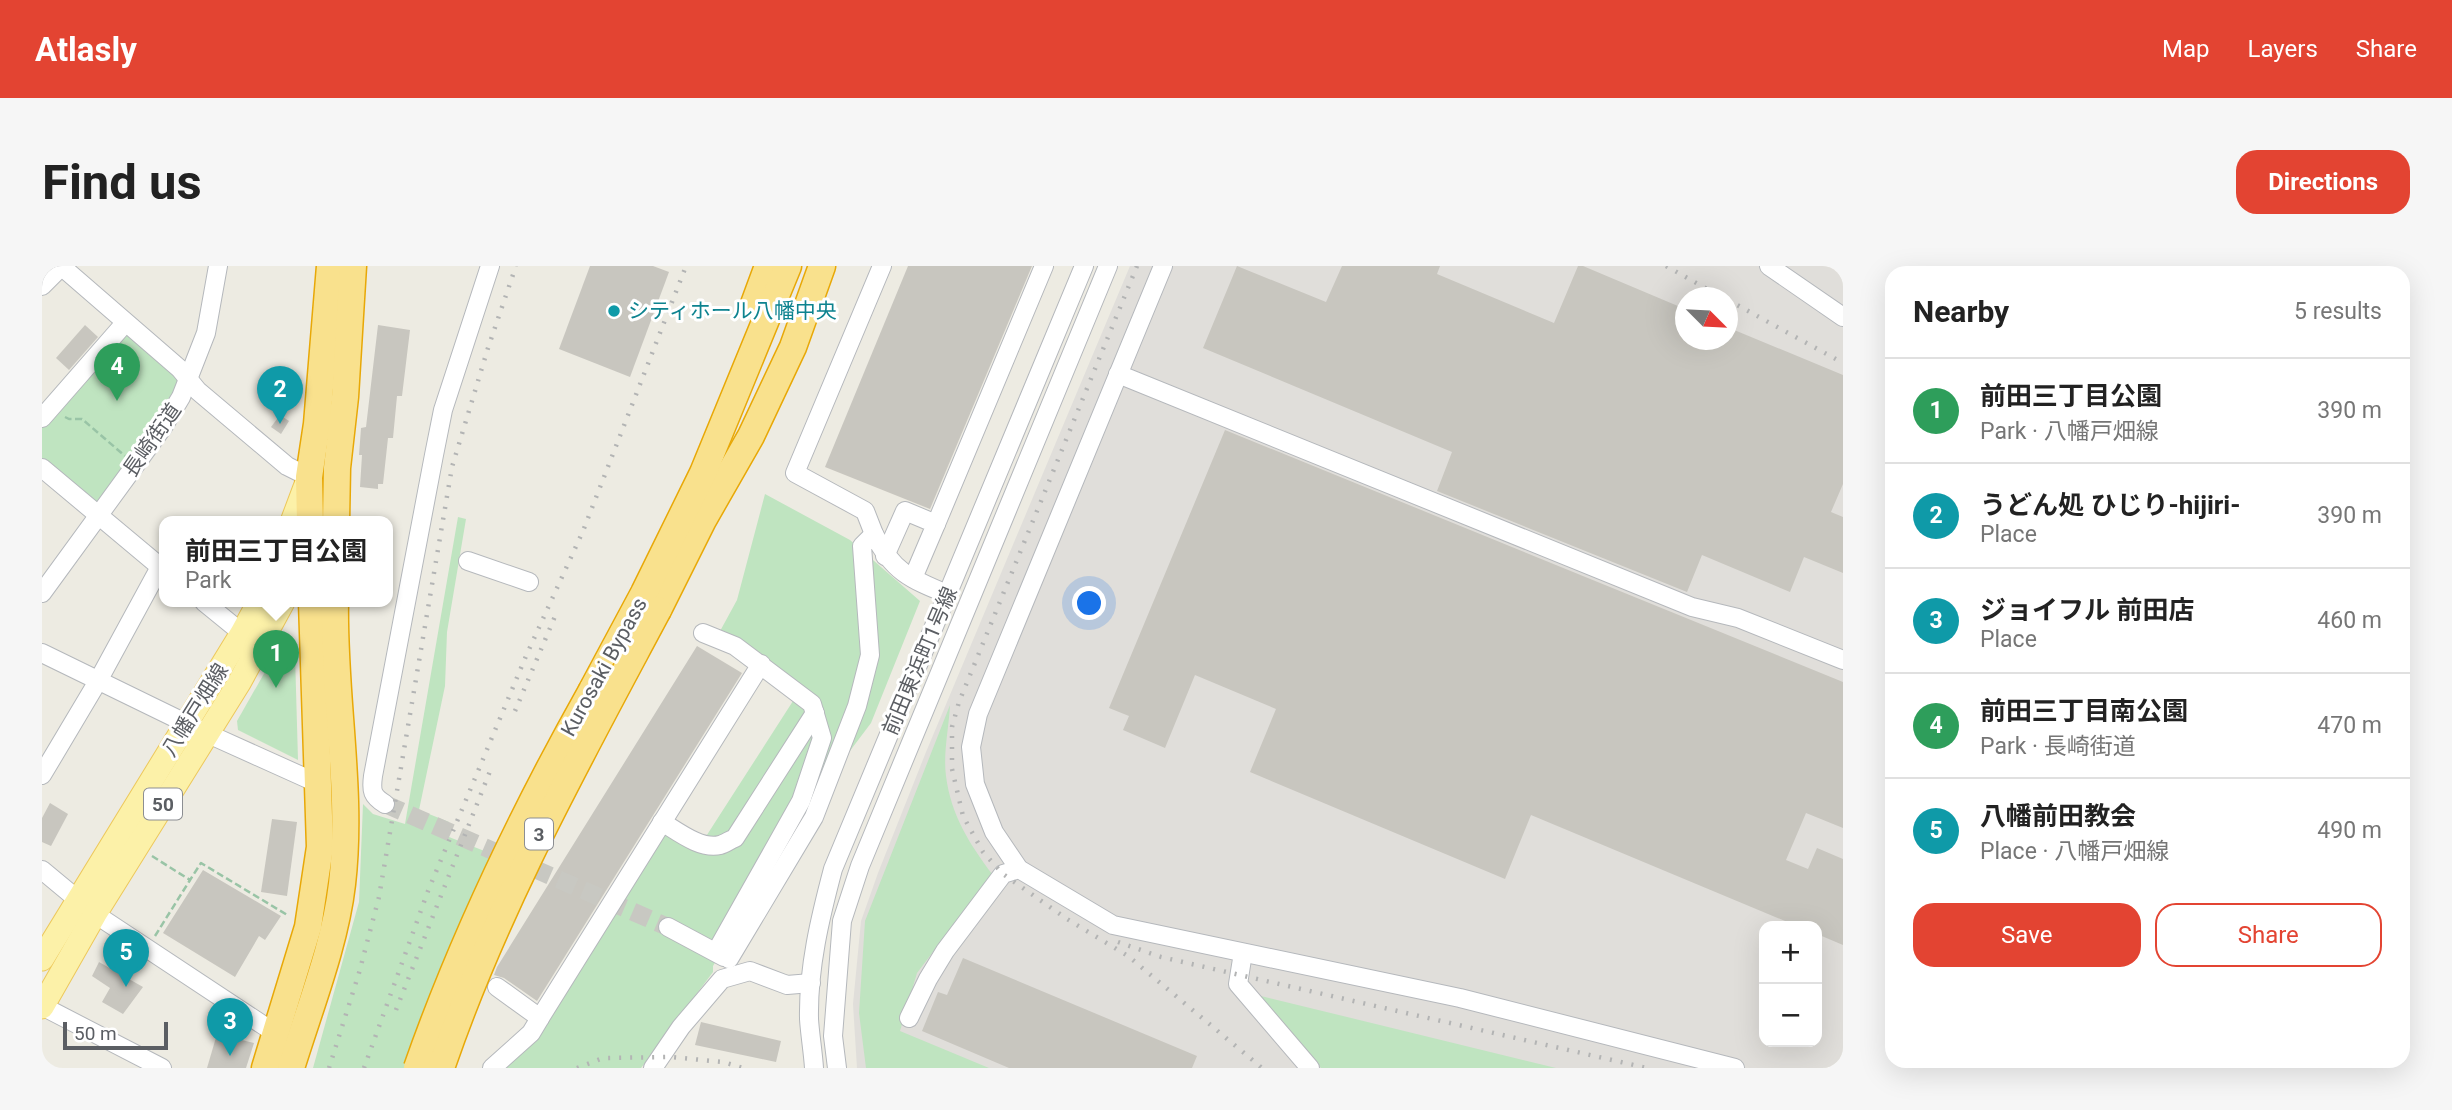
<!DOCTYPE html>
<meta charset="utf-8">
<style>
:root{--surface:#fff;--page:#f6f6f6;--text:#222;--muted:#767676;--line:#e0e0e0;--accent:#e34432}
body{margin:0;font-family:Roboto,"Noto Sans JP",sans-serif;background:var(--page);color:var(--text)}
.controls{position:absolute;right:21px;bottom:21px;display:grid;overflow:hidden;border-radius:14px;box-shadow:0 7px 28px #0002}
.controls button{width:63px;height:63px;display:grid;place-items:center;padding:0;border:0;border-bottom:2px solid var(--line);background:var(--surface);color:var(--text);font:35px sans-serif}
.compass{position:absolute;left:1633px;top:21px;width:63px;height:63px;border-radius:50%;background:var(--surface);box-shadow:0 7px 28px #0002;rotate:114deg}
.scale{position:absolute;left:21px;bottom:18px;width:105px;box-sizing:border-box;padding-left:7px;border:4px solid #5b5e63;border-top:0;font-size:19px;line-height:24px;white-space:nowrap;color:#5b5e63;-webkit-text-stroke:5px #fff;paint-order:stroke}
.you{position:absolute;left:1048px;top:338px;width:24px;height:24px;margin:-18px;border:5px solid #fff;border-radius:50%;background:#1a73e8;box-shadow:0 0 0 10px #1a73e833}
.badge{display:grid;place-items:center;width:46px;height:46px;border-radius:50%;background:var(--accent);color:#fff;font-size:23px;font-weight:700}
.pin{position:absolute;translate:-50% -58px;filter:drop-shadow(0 2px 4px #0008)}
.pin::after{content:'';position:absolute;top:37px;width:24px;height:21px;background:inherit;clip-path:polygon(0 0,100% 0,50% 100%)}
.popup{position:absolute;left:117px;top:250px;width:234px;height:91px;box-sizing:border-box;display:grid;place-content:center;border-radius:14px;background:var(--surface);filter:drop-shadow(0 2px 5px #0005);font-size:23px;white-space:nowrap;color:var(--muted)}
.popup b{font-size:26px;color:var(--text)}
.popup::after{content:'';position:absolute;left:50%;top:100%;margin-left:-14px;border:14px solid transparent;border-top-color:var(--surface)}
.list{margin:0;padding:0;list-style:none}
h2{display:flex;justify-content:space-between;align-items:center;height:91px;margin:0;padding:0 28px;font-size:30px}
h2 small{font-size:23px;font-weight:400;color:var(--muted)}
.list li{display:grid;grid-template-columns:46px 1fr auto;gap:21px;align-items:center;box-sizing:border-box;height:105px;padding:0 28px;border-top:2px solid var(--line)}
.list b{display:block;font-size:26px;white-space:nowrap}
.list p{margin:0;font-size:23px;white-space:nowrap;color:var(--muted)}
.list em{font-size:23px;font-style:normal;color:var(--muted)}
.actions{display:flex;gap:14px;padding:21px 28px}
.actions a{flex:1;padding:16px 0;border:2px solid var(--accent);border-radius:21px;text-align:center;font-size:24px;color:var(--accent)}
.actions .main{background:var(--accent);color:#fff}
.map{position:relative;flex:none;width:1801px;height:802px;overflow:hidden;border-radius:21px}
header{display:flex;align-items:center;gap:42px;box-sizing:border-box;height:98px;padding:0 35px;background:var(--accent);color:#fff}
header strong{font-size:33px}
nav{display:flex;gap:38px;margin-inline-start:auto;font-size:24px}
.intro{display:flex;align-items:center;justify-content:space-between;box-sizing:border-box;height:168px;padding:0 42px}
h1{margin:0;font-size:49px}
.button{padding:18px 32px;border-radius:21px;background:var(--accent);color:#fff;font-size:24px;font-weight:700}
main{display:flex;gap:42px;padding:0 42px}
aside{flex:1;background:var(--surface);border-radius:21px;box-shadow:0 7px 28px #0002}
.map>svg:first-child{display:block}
</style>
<header>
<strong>Atlasly</strong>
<nav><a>Map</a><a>Layers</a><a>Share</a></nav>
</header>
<div class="intro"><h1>Find us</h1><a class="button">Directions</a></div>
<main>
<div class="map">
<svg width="1801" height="802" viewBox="0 0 1801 802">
<rect width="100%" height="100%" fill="#edebe2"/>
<path fill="#e0deda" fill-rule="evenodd" d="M1088,0h713v802h-986l-4,-64 8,-83 17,-48 48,-121zM1644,32h42v42h-42zM1722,660h53v116h-53z"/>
<g fill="#bfe4c0">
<polygon points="79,68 89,68 139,113 117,157 58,236 51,238 0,195 0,161"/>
<polygon points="723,228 808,274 878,335 829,457 762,546 671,700 671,706 599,802 460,802 621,567 654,586 760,421 677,367 695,334"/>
<polygon points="416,251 424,253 405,366 403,420 377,544 407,556 402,569 450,588 365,802 271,802 317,636 321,538 331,548 363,558"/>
<polygon points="253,389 256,494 196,464 195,455 232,390"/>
<path d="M908,439c-1,22 -7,49 -4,71 5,39 23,67 46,98l-75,99 -17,58 89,37h-123l-7,-55 6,-92z"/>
<polygon points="1215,729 1514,802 1279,802"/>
</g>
<g fill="#c8c6bf">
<polygon points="548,0 611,0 627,6 588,111 517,83"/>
<polygon points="866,0 990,0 888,243 783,201"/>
<polygon points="1195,0 1284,36 1300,0 1398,0 1395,8 1512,57 1536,0 1541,0 1643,43 1643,74 1685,74 1685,61 1801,109 1801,218 1789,246 1801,251 1801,307 1762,291 1748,326 1660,289 1645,326 1395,225 1410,186 1161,82"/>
<polygon points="43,59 56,71 27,104 14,92"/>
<polygon points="336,59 368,64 360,130 355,130 351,172 346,172 341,218 336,218 336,223 318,221 320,189 317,189 319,162 324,161"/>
<polygon points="238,149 247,155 239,168 229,161"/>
<polygon points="1183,164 1801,416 1801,562 1764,547 1744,594 1766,603 1775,582 1801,593 1801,679 1775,668 1775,660 1755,660 1489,549 1463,613 1208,506 1234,443 1153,409 1123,482 1081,464 1087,450 1067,442"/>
<polygon points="655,380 700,407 495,735 462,712 452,709 455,701"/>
<polygon points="8,537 26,548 9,580 0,576 0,552"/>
<polygon points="230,553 255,556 245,630 219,626"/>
<polygon points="161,604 239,650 223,674 217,670 193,711 121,667"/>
<polygon points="921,692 1155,790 1150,802 967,802 880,765 896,726 905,729"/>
<polygon points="57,696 101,721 81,748 60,736 68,722 50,710"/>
<polygon points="659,756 739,775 734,796 653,779"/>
<polygon points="175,768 212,777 204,802 165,802"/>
</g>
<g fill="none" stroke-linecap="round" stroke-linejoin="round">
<polyline stroke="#c8c8c2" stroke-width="18" stroke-dasharray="18 9" stroke-linecap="butt" points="343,538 626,661"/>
<defs>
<g id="minor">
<polyline points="19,0 138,103 156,125 245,200 267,211"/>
<polyline points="1121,0 936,448 929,481 933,518 952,566 977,603 1071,659 1418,732 1693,802"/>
<polyline points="1727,0 1801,51"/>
<polyline points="0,20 20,0"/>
<polyline points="1076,108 1650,341 1696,352 1801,394"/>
<polyline points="0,152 83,57"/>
<polyline points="0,202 122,304"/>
<polyline points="894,258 1002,0"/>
<polyline points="832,268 823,245 753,207 840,0"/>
<polyline points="843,290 863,245 894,258 871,312"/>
<polyline points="426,295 487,316"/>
<polyline points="0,327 121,161 139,131 164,67 176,0"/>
<polyline points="162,336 200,367"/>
<polyline points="661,367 693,380 770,438 780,472 759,535 674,686"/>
<polyline points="0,387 164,467 275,517"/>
<polyline points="0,509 56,415 118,301"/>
<path d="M343,538c-13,-8 -14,-13 -12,-28l61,-321 9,-45 47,-144"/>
<path d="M620,556c15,9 39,28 58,23 4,-1 10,-5 15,-7l80,-125"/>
<polyline points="0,604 53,648 233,767"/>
<polyline points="626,661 682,691"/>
<polyline points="1201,687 1196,718 1268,802"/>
<path d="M687,693l85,-142 43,-111 13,-51 -8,-109 12,-12c18,37 36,45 73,60"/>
<polyline points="455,721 498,752 719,398"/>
<polyline points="0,740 120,802"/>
<polyline points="867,752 886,713 903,685 961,608 977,603"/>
<polyline points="450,802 489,767 498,752"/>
<polyline points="611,802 639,761 680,713 708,705 745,719 769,717"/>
<path d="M772,802c-1,-16 -4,-33 -5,-49 -1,-51 11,-101 24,-150l251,-603"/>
<polyline points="795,802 791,770 800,655 818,600 1066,0"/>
</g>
<g id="major">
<polyline points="250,256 265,216"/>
<polyline points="0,693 200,367 217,336"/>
<polyline points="0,741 53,648 197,417 241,336"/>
</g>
<g id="highway">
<polyline points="712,38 726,0"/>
<polyline points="268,256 267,211 275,158 288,0"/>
<polyline points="294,256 295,202 303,131 311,0"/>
<polyline points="616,344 661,254 709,170 751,81 780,0"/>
<polyline points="550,424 602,327 661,207 746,0"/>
<polyline points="223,802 266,661 278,581 270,336"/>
<path d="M249,802c18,-59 44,-123 51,-184 11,-94 -9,-188 -7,-282"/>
</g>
</defs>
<use href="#minor" stroke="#b5b8bc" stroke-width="20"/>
<use href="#major" stroke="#edc85b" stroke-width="25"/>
<use href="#highway" stroke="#e8a807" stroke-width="29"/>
<g stroke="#99c4a6" stroke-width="2.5" stroke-dasharray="7 3.5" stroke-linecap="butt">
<polyline points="23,151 27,153 40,153 83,190"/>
<polyline points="110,590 148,614 159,597 247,650"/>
<polyline points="113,670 148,614"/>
</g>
<use href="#minor" stroke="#fff" stroke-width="18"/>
<use href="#major" stroke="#fcf1a8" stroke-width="23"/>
<use href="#highway" stroke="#f9e18d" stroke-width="26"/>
<g stroke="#b3b4b4" stroke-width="4.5" stroke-dasharray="2 9" stroke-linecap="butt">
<polyline points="1095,0 917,436 910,461 910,503 921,550 941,586 961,608 1025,653 1086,690 1220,802"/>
<polyline points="1624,0 1681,32"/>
<polyline points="1686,34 1801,97"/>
<polyline points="473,445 514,348"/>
<polyline points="1076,676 1119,691 1605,802"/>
<polyline points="354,744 450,500"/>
<polyline points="287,802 317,707 337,631 410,201 446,82 474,0"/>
<polyline points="322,802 386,625 484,390 541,265 644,0"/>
<polyline points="535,802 561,792 629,791 681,796 701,802"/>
</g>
<defs>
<g id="highway-bridge">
<path d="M375,802c46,-131 107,-257 175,-378"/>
<path d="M399,802c55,-161 137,-308 217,-458"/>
</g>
</defs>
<use href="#highway-bridge" stroke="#e8a807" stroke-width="29" stroke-linecap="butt"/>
<use href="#highway-bridge" stroke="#f9e18d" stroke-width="26"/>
</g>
<circle fill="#0f9aa8" stroke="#fff" stroke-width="2.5" cx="572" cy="45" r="7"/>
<g text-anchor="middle" stroke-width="6" stroke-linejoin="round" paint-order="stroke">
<g fill="#fff" stroke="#8c8e92" stroke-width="2">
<rect x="102" y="522.5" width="38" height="31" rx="5"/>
<rect x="483" y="552.5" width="28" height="31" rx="5"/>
</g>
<g font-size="19" font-weight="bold" fill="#5b5e63">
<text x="121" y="545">50</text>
<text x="497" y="575">3</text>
</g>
<g font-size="21" fill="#0d838f" stroke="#fff" text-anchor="start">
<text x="586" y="52">シティホール八幡中央</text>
</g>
<g font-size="21" fill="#5b5e63" stroke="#fff">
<text transform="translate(110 174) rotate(-55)" y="7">長崎街道</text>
<text transform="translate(878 395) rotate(-67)" y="7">前田東浜町1号線</text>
<text transform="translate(562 401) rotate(-61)" y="7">Kurosaki Bypass</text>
<text transform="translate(153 444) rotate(-58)" y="7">八幡戸畑線</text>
</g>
</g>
</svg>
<div class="controls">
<button>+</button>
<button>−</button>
</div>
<svg class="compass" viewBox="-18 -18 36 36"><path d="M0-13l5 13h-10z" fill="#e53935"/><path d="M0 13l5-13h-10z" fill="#767676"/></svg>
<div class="scale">50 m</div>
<div class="you"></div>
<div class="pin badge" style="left:234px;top:422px;background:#2e9e5b">1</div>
<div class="popup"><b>前田三丁目公園</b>Park</div>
<div class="pin badge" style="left:238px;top:158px;background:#0f9aa8">2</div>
<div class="pin badge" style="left:188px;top:790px;background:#0f9aa8">3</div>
<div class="pin badge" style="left:75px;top:135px;background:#2e9e5b">4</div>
<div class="pin badge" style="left:84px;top:721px;background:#0f9aa8">5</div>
</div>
<aside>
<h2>Nearby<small>5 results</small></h2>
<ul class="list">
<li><span class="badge" style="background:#2e9e5b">1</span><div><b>前田三丁目公園</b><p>Park · 八幡戸畑線</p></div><em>390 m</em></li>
<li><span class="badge" style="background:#0f9aa8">2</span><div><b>うどん処 ひじり-hijiri-</b><p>Place</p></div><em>390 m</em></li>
<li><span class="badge" style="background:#0f9aa8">3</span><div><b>ジョイフル 前田店</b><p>Place</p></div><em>460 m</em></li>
<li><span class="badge" style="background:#2e9e5b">4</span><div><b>前田三丁目南公園</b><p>Park · 長崎街道</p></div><em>470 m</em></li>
<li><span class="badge" style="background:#0f9aa8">5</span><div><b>八幡前田教会</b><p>Place · 八幡戸畑線</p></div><em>490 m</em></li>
</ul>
<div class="actions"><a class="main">Save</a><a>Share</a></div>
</aside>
</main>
